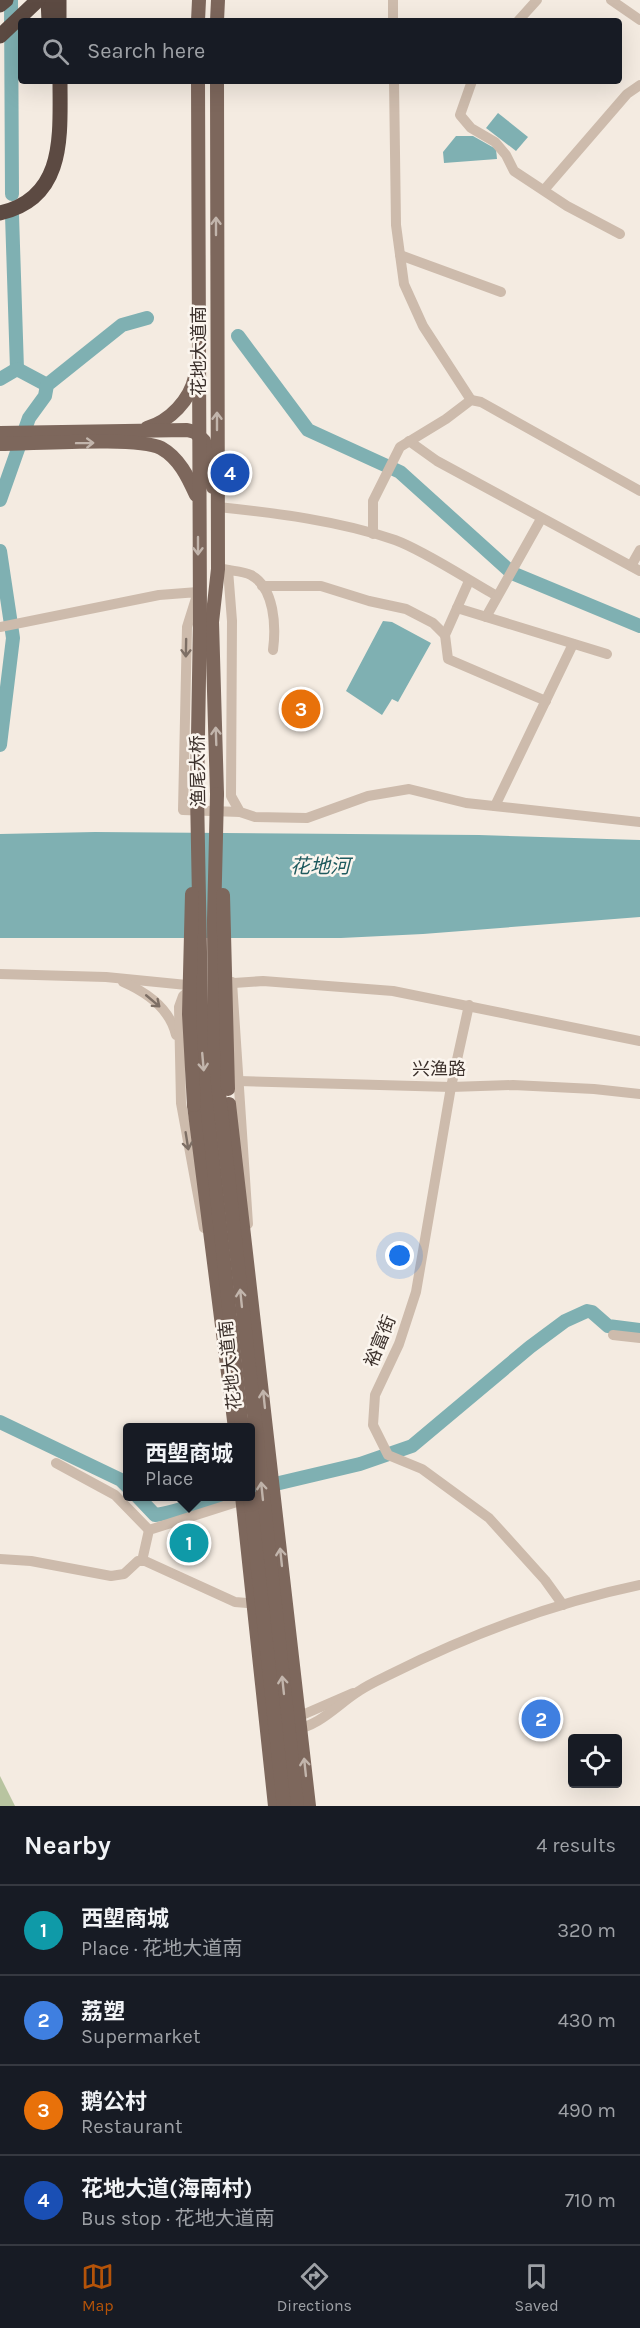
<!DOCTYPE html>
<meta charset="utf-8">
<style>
:root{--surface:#171b24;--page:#242831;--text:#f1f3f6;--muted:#9ea1a6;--line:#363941;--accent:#b45309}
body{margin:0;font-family:Karla,"Noto Sans SC",sans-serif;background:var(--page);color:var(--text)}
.controls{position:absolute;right:18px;bottom:18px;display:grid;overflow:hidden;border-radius:6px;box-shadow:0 6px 24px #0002}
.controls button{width:54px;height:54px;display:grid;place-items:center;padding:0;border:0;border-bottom:2px solid var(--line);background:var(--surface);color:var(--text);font:30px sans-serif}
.you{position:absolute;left:400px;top:1256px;width:21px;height:21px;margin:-15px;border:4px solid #fff;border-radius:50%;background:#1a73e8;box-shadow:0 0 0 9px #1a73e833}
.badge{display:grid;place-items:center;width:39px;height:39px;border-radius:50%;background:var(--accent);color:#fff;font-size:20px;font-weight:700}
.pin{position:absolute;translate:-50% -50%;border:3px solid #fff;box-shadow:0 2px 6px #0006}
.popup{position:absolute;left:123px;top:1423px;width:132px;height:78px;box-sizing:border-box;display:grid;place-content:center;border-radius:6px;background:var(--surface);filter:drop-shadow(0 2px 4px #0005);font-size:20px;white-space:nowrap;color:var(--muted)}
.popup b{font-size:22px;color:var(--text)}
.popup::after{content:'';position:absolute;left:50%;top:100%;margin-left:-12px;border:12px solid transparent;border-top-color:var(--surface)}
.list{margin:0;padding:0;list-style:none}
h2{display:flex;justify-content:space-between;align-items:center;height:78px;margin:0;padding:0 24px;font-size:26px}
h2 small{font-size:20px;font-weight:400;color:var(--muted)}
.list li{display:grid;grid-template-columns:39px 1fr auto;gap:18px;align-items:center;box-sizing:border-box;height:90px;padding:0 24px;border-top:2px solid var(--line)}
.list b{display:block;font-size:22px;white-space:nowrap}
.list p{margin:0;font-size:20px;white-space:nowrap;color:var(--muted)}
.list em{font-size:20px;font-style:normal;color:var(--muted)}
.icon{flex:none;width:33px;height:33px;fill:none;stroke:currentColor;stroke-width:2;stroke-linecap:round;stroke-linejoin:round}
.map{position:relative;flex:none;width:640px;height:1806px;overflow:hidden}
.search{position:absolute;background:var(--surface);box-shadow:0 6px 24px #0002;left:18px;right:18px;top:18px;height:66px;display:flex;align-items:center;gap:15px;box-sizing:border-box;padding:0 21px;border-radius:6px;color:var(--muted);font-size:22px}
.sheet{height:438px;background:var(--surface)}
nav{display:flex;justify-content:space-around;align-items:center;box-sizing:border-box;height:84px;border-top:2px solid var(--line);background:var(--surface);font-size:16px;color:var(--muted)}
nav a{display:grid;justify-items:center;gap:3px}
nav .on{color:var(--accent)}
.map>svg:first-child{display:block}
</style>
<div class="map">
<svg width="640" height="1806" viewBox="0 0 640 1806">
<rect width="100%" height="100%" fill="#f4ebe1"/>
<polygon fill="#b8c4a0" points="0,1776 15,1806 0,1806"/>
<g fill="#7fb0b2">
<polygon points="498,113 528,137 516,151 486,128"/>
<polygon points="456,136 473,136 496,149 497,159 444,163 443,152"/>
<polygon points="383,621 392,622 431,643 398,702 392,699 382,715 346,691"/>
<polygon points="95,832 479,835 640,840 640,917 423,934 341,938 0,938 0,834"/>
</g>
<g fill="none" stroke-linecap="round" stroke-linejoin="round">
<g stroke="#7fb0b2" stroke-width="14">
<polyline points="11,0 12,194"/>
<polyline points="12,215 17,369"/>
<polyline points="238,336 308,430 400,472 512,573 640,626"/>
<polyline points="0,379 17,369 47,385"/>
<polyline points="0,500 29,418 45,396 47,385 122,325 147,318"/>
<polyline points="0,551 13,638 0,745"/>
<polyline points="0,1422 121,1480 128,1487"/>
<polyline points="250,1490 360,1464 412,1446 530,1347 565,1321 587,1311 592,1312 608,1326 640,1330"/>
<path d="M137,1496l18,19c23,-3 46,-13 70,-19"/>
</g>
<g stroke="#cdbbac" stroke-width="10">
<polyline points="393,0 393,21"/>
<polyline points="611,0 640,20"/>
<polyline points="518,21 537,0"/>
<polyline points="394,81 396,225 404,284 423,326 471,400"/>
<polyline points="472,81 460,115 471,128 495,142 506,155 514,171 567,206 620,234"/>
<polyline points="544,190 627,94 640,85"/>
<polyline points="400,255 501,292"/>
<polyline points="409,441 437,461 640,571"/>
<path d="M218,507c58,6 122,14 177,33 30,11 73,40 102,56"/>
<polyline points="373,534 373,501 400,447 446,419 471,400 481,402 640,491"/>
<polyline points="631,566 640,550"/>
<path d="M223,569c9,2 20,2 28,6 24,13 25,52 22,75"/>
<polyline points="228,570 232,621 231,796 240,812 255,817 307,818 368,796 409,789 466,803 640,822"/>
<polyline points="469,581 445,635 448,659 546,701"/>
<polyline points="262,586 321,586 369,601 406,609 433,623 445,635"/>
<polyline points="457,608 607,654"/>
<polyline points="486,617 541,519"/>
<polyline points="0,627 159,595 198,592 187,627 183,810 240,812"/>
<polyline points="495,806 573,644"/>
<polyline points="0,974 106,977 197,986"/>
<path d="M123,982c23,10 47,27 53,53"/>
<polyline points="232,982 248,1224"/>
<polyline points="219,984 263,981 393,991 640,1041"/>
<polyline points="191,989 183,996 179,1007 181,1103 204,1228"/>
<polyline points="469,1005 451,1087 416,1292 399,1344 375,1395 373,1425 388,1455 422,1469 489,1518 545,1580 563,1605"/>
<polyline points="238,1081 451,1087 513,1085 594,1089 640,1094"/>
<polyline points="613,1335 640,1338"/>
<polyline points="56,1463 115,1495 149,1530"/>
<polyline points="0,1559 31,1561 111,1576 124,1574 138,1561 145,1561 235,1602 259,1604"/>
<polyline points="142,1561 149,1530 243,1500"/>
<polyline points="293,1719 353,1693"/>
<path d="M293,1730c27,-4 45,-26 66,-39 10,-7 22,-12 32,-17 80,-40 162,-71 249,-89"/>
</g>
<g stroke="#7d675c" stroke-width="14">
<polyline points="198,21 199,0"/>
<polyline points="217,21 218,0"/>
<polyline points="217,81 218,569 212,622 217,794"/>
<path d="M147,428c23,-7 43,-28 48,-51"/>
<polyline points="0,433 187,430 195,432 204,441 208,472 213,487"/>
<path d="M0,444c32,0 139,-8 161,4 18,10 27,29 35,47"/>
<polyline points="197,793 200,621 198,81"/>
<polyline points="229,1104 309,1806"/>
<polyline points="194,1105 235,1428"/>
<polyline points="242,1496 275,1806"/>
</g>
<g stroke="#5c4a42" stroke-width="15">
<polyline points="48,0 49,21"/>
<polyline points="59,0 59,21"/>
<polyline points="0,5 6,0"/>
<polyline points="0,36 38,0"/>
<path d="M0,213c66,-15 60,-78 60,-132"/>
</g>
<g stroke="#7d675c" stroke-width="14">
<polyline points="197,793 202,1058 242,1428"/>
<polyline points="217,794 214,920 215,1056 297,1806"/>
<polyline points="192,894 189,1014 194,1105"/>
<polyline points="223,895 228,1089"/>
<polyline points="250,1496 284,1806"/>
</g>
</g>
<defs><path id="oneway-shaft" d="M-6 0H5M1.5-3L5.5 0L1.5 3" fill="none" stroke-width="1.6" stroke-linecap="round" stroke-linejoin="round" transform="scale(1.5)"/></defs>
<g stroke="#c2b5ac">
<use href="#oneway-shaft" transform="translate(216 226) rotate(-90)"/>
<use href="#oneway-shaft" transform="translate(217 421) rotate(-90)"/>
<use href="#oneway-shaft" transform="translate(85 443) rotate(-1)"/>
<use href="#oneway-shaft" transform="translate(198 546) rotate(90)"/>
<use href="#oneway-shaft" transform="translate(216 736) rotate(-92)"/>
<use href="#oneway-shaft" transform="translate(203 1062) rotate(85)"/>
<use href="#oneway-shaft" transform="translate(241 1298) rotate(-96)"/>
<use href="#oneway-shaft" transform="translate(264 1399) rotate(-96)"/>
<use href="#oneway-shaft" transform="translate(262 1491) rotate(-96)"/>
<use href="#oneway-shaft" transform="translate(281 1557) rotate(-96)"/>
<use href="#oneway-shaft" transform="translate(283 1685) rotate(-96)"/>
<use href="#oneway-shaft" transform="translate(305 1767) rotate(-96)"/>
</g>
<g stroke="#7d6f65">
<use href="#oneway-shaft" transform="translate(186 648) rotate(91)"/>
<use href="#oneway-shaft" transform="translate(153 1001) rotate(40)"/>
<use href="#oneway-shaft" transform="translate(187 1141) rotate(81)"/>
</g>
<g text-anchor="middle" stroke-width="5" stroke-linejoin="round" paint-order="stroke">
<g font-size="18" fill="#3b302b" stroke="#fbf5ee">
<text transform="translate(199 351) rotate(-90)" y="6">花地大道南</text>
<text transform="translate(198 771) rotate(-91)" y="6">渔尾大桥</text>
<text x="439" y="1075">兴渔路</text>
<text transform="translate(380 1341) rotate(-68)" y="6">裕富街</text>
<text transform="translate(230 1365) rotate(-96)" y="6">花地大道南</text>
</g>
<g font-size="20" font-style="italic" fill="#1f5a5e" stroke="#fbf5ee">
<text x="320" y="873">花地河</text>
</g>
</g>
</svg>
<div class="controls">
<button><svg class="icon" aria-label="locate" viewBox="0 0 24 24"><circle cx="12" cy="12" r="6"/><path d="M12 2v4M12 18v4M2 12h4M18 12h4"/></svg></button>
</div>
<div class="you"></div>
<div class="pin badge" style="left:189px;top:1543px;background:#0f9aa8">1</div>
<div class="popup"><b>西塱商城</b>Place</div>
<div class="pin badge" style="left:541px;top:1719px;background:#3f7fe0">2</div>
<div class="pin badge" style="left:301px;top:709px;background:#e8710a">3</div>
<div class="pin badge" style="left:230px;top:473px;background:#1a4fb4">4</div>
<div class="search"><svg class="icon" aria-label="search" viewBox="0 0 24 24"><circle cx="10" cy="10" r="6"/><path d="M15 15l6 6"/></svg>Search here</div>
</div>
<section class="sheet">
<h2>Nearby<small>4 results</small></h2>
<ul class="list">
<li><span class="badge" style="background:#0f9aa8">1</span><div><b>西塱商城</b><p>Place · 花地大道南</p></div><em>320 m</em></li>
<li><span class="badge" style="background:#3f7fe0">2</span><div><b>荔塑</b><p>Supermarket</p></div><em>430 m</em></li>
<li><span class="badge" style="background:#e8710a">3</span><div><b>鹅公村</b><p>Restaurant</p></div><em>490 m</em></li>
<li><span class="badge" style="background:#1a4fb4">4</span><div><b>花地大道(海南村)</b><p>Bus stop · 花地大道南</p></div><em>710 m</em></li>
</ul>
</section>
<nav>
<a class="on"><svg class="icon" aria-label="map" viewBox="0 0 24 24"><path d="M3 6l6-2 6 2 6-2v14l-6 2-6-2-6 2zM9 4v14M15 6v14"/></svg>Map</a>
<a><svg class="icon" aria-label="directions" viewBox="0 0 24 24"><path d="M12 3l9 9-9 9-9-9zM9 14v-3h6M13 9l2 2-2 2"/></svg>Directions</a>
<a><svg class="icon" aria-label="saved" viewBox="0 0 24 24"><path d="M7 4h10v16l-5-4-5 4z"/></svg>Saved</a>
</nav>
